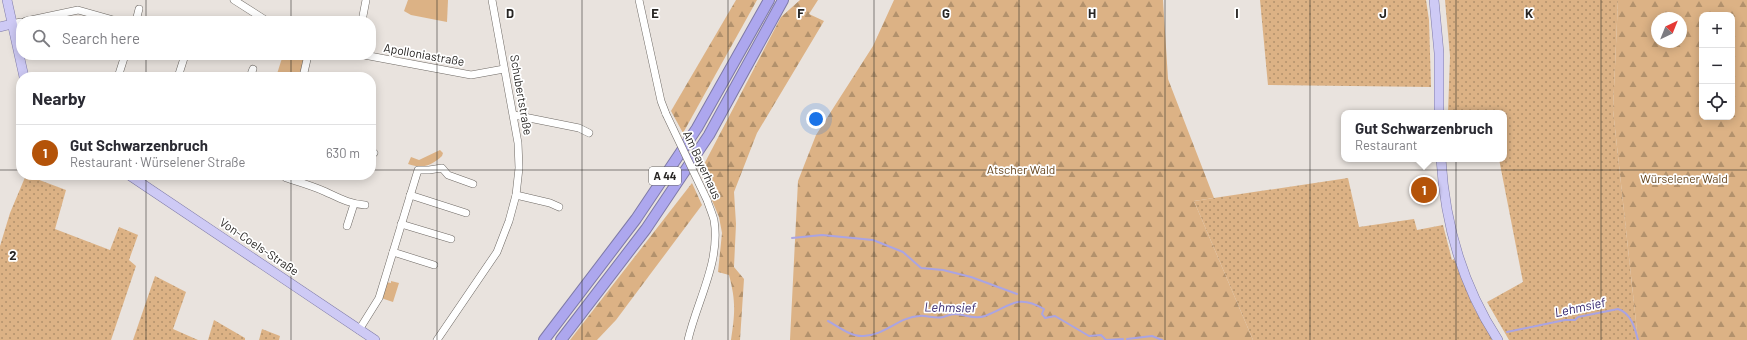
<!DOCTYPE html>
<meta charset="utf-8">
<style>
:root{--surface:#fff;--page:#f2f2f3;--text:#2b2b33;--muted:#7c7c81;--line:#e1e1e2;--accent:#b45309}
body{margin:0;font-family:Barlow,sans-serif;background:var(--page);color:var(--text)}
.controls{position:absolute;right:12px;top:12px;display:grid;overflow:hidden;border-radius:8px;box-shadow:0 2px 10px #0003}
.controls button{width:36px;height:36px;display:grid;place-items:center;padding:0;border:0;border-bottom:1px solid var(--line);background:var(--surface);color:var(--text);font:20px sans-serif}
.compass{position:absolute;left:1651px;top:12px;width:36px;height:36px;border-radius:50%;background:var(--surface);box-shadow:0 2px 10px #0003;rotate:43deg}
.you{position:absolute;left:816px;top:119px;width:14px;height:14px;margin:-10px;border:3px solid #fff;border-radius:50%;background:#1a73e8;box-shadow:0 0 0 6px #1a73e833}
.badge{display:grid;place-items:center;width:26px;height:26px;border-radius:50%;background:var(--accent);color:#fff;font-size:13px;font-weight:700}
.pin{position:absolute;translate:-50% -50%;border:2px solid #fff;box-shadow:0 1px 4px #0006}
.popup{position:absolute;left:1341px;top:110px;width:166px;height:52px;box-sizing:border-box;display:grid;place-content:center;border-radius:8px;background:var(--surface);filter:drop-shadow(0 1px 3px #0005);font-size:13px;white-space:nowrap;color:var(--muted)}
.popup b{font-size:15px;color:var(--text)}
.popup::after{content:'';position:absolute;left:50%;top:100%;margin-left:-8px;border:8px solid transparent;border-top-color:var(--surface)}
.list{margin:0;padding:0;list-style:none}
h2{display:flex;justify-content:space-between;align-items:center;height:52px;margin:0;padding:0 16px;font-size:17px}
h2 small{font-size:13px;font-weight:400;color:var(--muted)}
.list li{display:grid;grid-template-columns:26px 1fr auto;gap:12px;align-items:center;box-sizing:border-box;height:56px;padding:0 16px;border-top:1px solid var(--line)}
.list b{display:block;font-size:15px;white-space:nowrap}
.list p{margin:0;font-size:13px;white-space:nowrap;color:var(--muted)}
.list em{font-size:13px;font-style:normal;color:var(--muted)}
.icon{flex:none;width:22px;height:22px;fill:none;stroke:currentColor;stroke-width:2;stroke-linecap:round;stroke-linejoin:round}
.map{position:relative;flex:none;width:1747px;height:340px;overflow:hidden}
.search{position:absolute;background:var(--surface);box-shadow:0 2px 10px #0003;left:16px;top:16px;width:360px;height:44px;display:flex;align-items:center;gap:10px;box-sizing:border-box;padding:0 14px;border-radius:16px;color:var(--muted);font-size:15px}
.panel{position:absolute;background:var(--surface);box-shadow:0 2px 10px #0003;left:16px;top:72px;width:360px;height:108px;border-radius:16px}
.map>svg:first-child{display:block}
</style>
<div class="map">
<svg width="1747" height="340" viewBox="0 0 1747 340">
<defs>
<pattern id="grass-dots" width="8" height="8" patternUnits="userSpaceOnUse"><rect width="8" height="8" fill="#dcb285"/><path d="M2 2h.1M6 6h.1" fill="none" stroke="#b2916c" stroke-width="1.8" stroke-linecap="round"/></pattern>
<pattern id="forest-firs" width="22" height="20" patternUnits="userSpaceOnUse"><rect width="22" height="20" fill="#dcb285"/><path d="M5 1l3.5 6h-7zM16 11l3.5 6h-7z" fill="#b2916c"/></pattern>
</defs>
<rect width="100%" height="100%" fill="#e9e3de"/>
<g fill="url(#grass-dots)">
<polygon points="1260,0 1426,0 1429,20 1431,87 1268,85"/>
<polygon points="1445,0 1618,0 1613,110 1638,340 1509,340 1487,302 1523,282 1499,159 1504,159 1504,113 1448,113 1450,56"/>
<polygon points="26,175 66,190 55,229 110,250 119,227 138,235 129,260 136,266 111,340 0,340 0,246 10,213"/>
<polygon points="1348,178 1359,227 1414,219 1417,230 1443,225 1452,260 1454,259 1474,308 1493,340 1253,340 1194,201"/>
<polygon points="155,276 186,292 173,329 198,340 133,340"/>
<polygon points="214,320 245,338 245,340 208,340"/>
<polygon points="262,329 280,336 279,340 259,340"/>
</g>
<g fill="url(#forest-firs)" fill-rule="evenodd">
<polygon points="736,0 757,0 683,133 671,111"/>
<path d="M800,0h18l-9,14 15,7 -67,112 -23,59 2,32 -2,43 10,12 -4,61h-9c4,-27 5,-39 -2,-65l-11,-3 4,-39 -3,-16 -19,-45 81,-155z"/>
<polygon points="894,0 1163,0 1168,79 1214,198 1194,201 1253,340 790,340 798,181 816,135 873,46"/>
<path d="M1618,0h129v340h-109l-25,-230zM1702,15h30v102h-30zM1657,18h24v24h-24z"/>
<polygon points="692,183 702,205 616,320 597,340 570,340"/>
</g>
<g fill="#dcb285">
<polygon points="408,0 448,0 447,22 411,15 404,11"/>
<polygon points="283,55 304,55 300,77 276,77"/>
<path d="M440,150l3,3 -1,3c-11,10 -20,13 -34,8l3,-7 8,3z"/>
<polygon points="391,281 399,283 393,302 381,298 386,282 391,283"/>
</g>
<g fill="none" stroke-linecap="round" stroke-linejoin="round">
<g stroke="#aaa4e2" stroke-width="2">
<polyline points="792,238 822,235 873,240 903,252 921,268 943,270 971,277 1017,294"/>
<path d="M828,321c11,6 22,15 34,15 20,1 37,-19 57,-20 8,-1 16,3 24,1 4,-1 7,-3 12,-3 10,0 19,6 30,2 25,-9 31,-23 59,-7l-2,5 3,4 10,-2 34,20 12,-1 5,5 17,-1"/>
<path d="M1507,332l58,-12h10l3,-3 40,-8c13,4 17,19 20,31"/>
<polyline points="1127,339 1152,336 1162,340"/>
</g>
<defs>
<g id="minor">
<polyline points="234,0 267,21"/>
<polyline points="639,0 661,101 666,114"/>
<polyline points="26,21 78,10 117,21"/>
<polyline points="136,21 139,9"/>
<polyline points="362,21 366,0"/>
<polyline points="12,24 21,22"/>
<polyline points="364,55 471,75 504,69"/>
<polyline points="118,77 125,55"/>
<polyline points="178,77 185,55"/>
<polyline points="250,77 253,69"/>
<polyline points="303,77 308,55"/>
<polyline points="514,115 579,128 589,133"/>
<polyline points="371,151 374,153"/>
<path d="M283,175l3,3c13,4 27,8 40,14 13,6 24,12 39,13"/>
<polyline points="410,195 466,213"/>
<polyline points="516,195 550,203 559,207"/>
<polyline points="401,224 451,239"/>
<polyline points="347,226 354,204"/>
<polyline points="393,252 434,265"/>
<polyline points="359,330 379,298 418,170 429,170 442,168 448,175 473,184"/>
<polyline points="437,340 497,252 509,221 516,195 519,168 518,143 492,0"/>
<path d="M688,340c9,-39 33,-79 26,-120 -2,-7 -5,-14 -7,-20"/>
</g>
<g id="major">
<polyline points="7,0 24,77"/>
<polyline points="1434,0 1439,53 1439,113"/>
<polyline points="0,27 12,24"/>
<path d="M1441,159c4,65 21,126 57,181"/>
<polyline points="129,175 375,340"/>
</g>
<g id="highway">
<polyline points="544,340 636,219 697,128 769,0"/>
<polyline points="561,340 646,229 709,135 783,0"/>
</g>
</defs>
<use href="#minor" stroke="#6e6964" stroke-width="8"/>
<use href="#major" stroke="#7e7aa7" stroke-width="10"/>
<use href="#highway" stroke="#7e7aa7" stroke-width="12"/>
<use href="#minor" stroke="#fff" stroke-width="7"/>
<use href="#major" stroke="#cecaf5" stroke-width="9"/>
<use href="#highway" stroke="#ada7ee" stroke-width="10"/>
<defs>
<polyline id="minor-bridge" points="666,114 707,200"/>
</defs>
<use href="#minor-bridge" stroke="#6e6964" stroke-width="8" stroke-linecap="butt"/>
<use href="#minor-bridge" stroke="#fff" stroke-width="7"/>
</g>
<path fill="none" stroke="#272523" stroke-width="1" stroke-opacity="0.55" d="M146,0v21M291,0v21M437,0v340M582,0v340M728,0v340M874,0v340M1019,0v340M1165,0v340M1310,0v340M1456,0v340M1601,0v340M146,55v22M291,55v22M0,170h21M371,170h1376M146,175v165M291,175v165"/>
<g text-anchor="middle" stroke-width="3.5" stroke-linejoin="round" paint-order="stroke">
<rect fill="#fff" stroke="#686665" stroke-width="1" x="649" y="167" width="32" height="18" rx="3"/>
<g font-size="11" font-weight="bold" fill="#272523">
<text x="665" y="180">A 44</text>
</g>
<g font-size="12" fill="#272523" stroke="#fff">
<text transform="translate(424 55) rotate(10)" y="4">Apolloniastraße</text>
<text transform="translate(521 95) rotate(80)" y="4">Schubertstraße</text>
<text transform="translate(702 165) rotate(65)" y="4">Am Bayerhaus</text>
<text transform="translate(259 247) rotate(34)" y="4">Von-Coels-Straße</text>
</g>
<g font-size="12" fill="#67461e" stroke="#fff">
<text x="1021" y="174">Atscher Wald</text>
<text x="1684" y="183">Würselener Wald</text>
</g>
<g font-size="13" font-style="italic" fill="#36276f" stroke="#fff">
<text transform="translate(950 307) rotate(1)" y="5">Lehmsief</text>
<text transform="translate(1580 307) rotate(-12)" y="5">Lehmsief</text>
</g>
</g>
<g font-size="13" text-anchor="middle" font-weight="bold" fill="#272523" stroke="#fff" stroke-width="3.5" stroke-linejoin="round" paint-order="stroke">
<text x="510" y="18">D</text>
<text x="655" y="18">E</text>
<text x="801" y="18">F</text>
<text x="946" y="18">G</text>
<text x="1092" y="18">H</text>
<text x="1237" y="18">I</text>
<text x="1383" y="18">J</text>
<text x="1529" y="18">K</text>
<text x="13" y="260">2</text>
</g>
</svg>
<div class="controls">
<button>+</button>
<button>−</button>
<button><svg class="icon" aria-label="locate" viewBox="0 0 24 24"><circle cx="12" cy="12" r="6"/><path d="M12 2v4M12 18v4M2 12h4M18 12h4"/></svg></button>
</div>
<svg class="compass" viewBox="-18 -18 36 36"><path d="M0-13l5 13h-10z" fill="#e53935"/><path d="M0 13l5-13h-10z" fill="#7c7c81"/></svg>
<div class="you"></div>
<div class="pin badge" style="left:1424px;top:190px">1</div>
<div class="popup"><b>Gut Schwarzenbruch</b>Restaurant</div>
<div class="search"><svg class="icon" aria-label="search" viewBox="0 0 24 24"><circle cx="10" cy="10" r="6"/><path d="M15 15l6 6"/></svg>Search here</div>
<section class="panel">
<h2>Nearby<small></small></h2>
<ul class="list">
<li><span class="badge">1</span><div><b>Gut Schwarzenbruch</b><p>Restaurant · Würselener Straße</p></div><em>630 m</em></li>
</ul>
</section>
</div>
